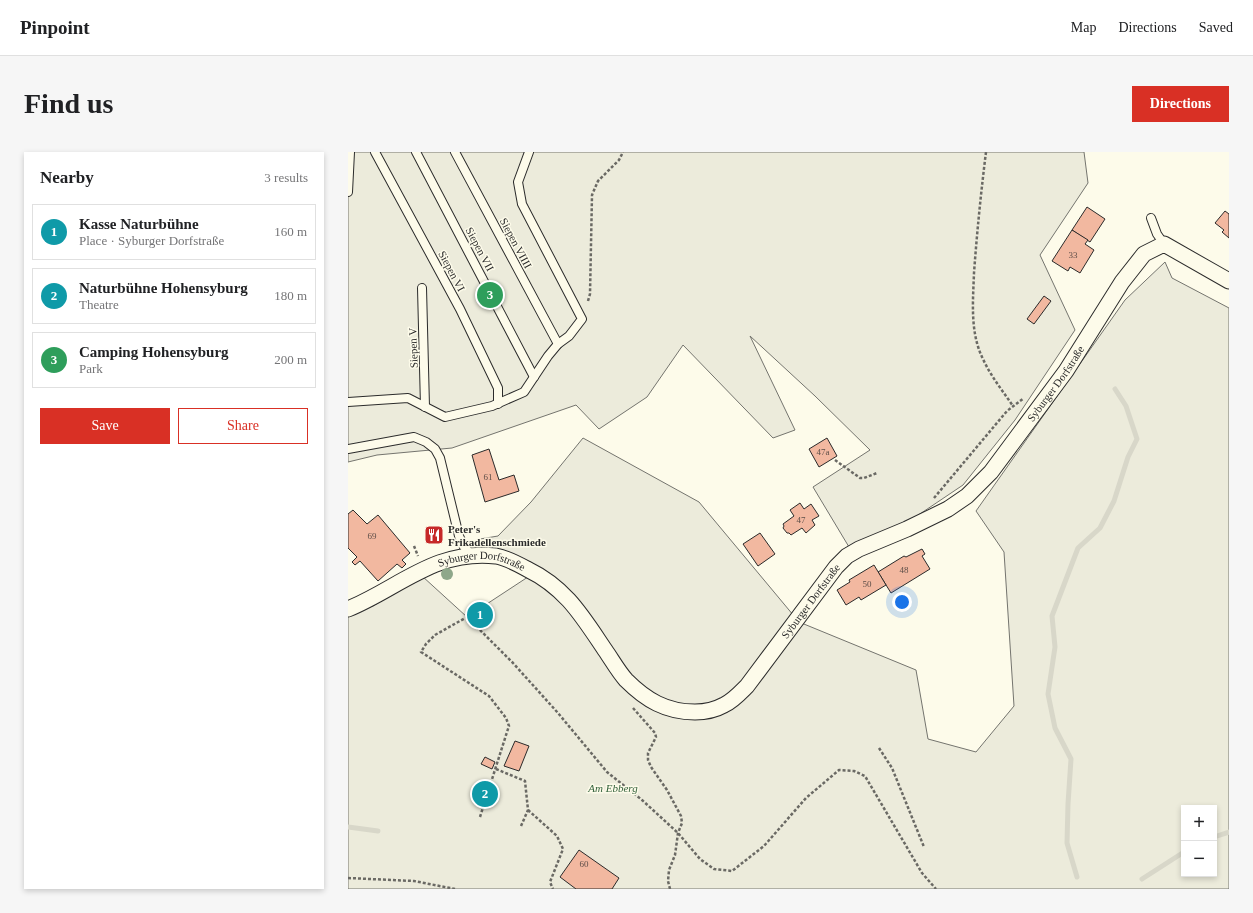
<!DOCTYPE html>
<meta charset="utf-8">
<style>
:root{--surface:#fff;--page:#f6f6f6;--text:#202124;--muted:#757577;--line:#e0e0e0;--accent:#d93025}
body{margin:0;font-family:"Times New Roman",serif;background:var(--page);color:var(--text)}
.controls{position:absolute;right:12px;bottom:12px;display:grid;overflow:hidden;border-radius:0px;box-shadow:0 2px 6px #0003}
.controls button{width:36px;height:36px;display:grid;place-items:center;padding:0;border:0;border-bottom:1px solid var(--line);background:var(--surface);color:var(--text);font:20px sans-serif}
.you{position:absolute;left:554px;top:450px;width:14px;height:14px;margin:-10px;border:3px solid #fff;border-radius:50%;background:#1a73e8;box-shadow:0 0 0 6px #1a73e833}
.badge{display:grid;place-items:center;width:26px;height:26px;border-radius:50%;background:var(--accent);color:#fff;font-size:13px;font-weight:700}
.pin{position:absolute;translate:-50% -50%;border:2px solid #fff;box-shadow:0 1px 4px #0006}
.list{margin:0;padding:0;list-style:none}
h2{display:flex;justify-content:space-between;align-items:center;height:52px;margin:0;padding:0 16px;font-size:17px}
h2 small{font-size:13px;font-weight:400;color:var(--muted)}
.list li{display:grid;grid-template-columns:26px 1fr auto;gap:12px;align-items:center;box-sizing:border-box;height:56px;margin:0 8px 8px;padding:0 8px;border:1px solid var(--line);border-radius:0px}
.list b{display:block;font-size:15px;white-space:nowrap}
.list p{margin:0;font-size:13px;white-space:nowrap;color:var(--muted)}
.list em{font-size:13px;font-style:normal;color:var(--muted)}
.actions{display:flex;gap:8px;padding:12px 16px}
.actions a{flex:1;padding:9px 0;border:1px solid var(--accent);border-radius:0px;text-align:center;font-size:14px;color:var(--accent)}
.actions .main{background:var(--accent);color:#fff}
.map{position:relative;flex:none;width:881px;height:737px;overflow:hidden;border-radius:0px}
header{display:flex;align-items:center;gap:24px;box-sizing:border-box;height:56px;padding:0 20px;background:var(--surface);border-bottom:1px solid var(--line)}
header strong{font-size:19px}
nav{display:flex;gap:22px;margin-inline-start:auto;font-size:14px}
.intro{display:flex;align-items:center;justify-content:space-between;box-sizing:border-box;height:96px;padding:0 24px}
h1{margin:0;font-size:28px}
.button{padding:10px 18px;border-radius:0px;background:var(--accent);color:#fff;font-size:14px;font-weight:700}
main{display:flex;gap:24px;padding:0 24px}
aside{flex:1;background:var(--surface);border-radius:0px;box-shadow:0 2px 6px #0003}
.map>svg:first-child{display:block}
</style>
<header>
<strong>Pinpoint</strong>
<nav><a>Map</a><a>Directions</a><a>Saved</a></nav>
</header>
<div class="intro"><h1>Find us</h1><a class="button">Directions</a></div>
<main>
<aside>
<h2>Nearby<small>3 results</small></h2>
<ul class="list">
<li><span class="badge" style="background:#0f9aa8">1</span><div><b>Kasse Naturbühne</b><p>Place · Syburger Dorfstraße</p></div><em>160 m</em></li>
<li><span class="badge" style="background:#0f9aa8">2</span><div><b>Naturbühne Hohensyburg</b><p>Theatre</p></div><em>180 m</em></li>
<li><span class="badge" style="background:#2e9e5b">3</span><div><b>Camping Hohensyburg</b><p>Park</p></div><em>200 m</em></li>
</ul>
<div class="actions"><a class="main">Save</a><a>Share</a></div>
</aside>
<div class="map">
<svg width="881" height="737" viewBox="0 0 881 737">
<rect width="100%" height="100%" fill="#fdfbea"/>
<g fill="#ecebdb" stroke="#74746e" fill-rule="evenodd">
<polygon points="0,0 736,0 740,31 692,103 727,178 667,268 615,333 551,376 501,395 465,335 522,298 467,244 402,184 447,278 425,286 335,193 299,245 251,277 228,253 104,296 29,303 0,310"/>
<path d="M817,110l7,16 57,30v581h-881v-275l25,-8 49,-30 45,41 67,-44 -37,-17 -17,-17 18,-3 33,-34 52,-64 116,64 100,120 117,48 12,69 48,13 38,-46 -10,-154 -28,-41 149,-211zM836,656h30v66h-30z"/>
</g>
<g fill="none" stroke-linecap="round" stroke-linejoin="round">
<g stroke="#d8d7c9" stroke-width="5">
<polyline points="0,675 30,679"/>
<polyline points="866,685 881,680"/>
<polyline points="729,725 719,691 720,652 723,607 707,576 700,542 707,495 704,464 730,396 752,376 766,349 780,305 789,287 778,254 767,237"/>
<polyline points="794,727 836,700"/>
</g>
</g>
<g fill="#f2b8a0" stroke="#2b2b2b">
<polygon points="739,55 757,67 742,90 724,78"/>
<polygon points="877,59 881,62 881,86 874,80 876,78 867,71"/>
<polygon points="724,78 740,88 737,92 746,98 732,121 722,115 720,119 704,109"/>
<polygon points="696,144 703,149 686,172 679,167"/>
<polygon points="479,286 489,304 471,315 461,297"/>
<polygon points="141,297 151,328 166,323 171,339 137,350 124,303"/>
<polygon points="452,351 456,357 463,352 471,364 464,368 467,373 458,381 454,376 443,383 441,381 439,381 435,376 436,374 435,372 446,364 442,358"/>
<polygon points="5,358 19,372 30,363 62,401 54,408 58,412 54,416 49,412 30,429 12,409 7,413 4,410 9,405 0,396 0,362"/>
<polygon points="412,381 427,402 410,414 395,392"/>
<polygon points="574,397 577,402 574,404 582,417 543,441 530,420 556,404 558,405"/>
<polygon points="526,413 538,433 513,448 511,445 498,453 489,438 502,430 501,428"/>
<polygon points="132,458 137,464 131,469 127,463"/>
<polygon points="167,589 181,594 171,619 156,614"/>
<polygon points="137,605 147,610 144,617 133,612"/>
<polygon points="231,698 271,726 264,737 228,737 212,725"/>
</g>
<g fill="none" stroke-linecap="round" stroke-linejoin="round">
<defs>
<g id="service">
<polyline points="27,0 112,157 150,236 150,252"/>
<polyline points="68,0 186,225"/>
<polyline points="107,0 210,192"/>
<polyline points="0,40 2,0"/>
<polyline points="803,66 809,82 816,92"/>
<polyline points="74,136 77,255"/>
<polyline points="0,250 60,246 97,265 144,254 176,240 200,204 210,192 221,184 234,167 174,52 170,30 181,0"/>
<polyline points="0,297 66,285 78,290 87,297 92,306 111,384 116,395 125,404"/>
</g>
<g id="minor">
<path id="s1" d="M0,457c51,-21 87,-60 148,-53 10,2 22,8 31,13 39,19 55,47 78,81 7,10 13,21 21,30 20,20 40,32 69,32 10,0 20,-2 29,-7 9,-4 16,-12 23,-19l89,-119 11,-11 12,-7 48,-20 41,-20 19,-13 24,-24 75,-101 56,-89 22,-28 20,-10 65,37"/>
</g>
</defs>
<use href="#service" stroke="#2b2b2b" stroke-width="10"/>
<use href="#minor" stroke="#2b2b2b" stroke-width="17"/>
<g stroke="#6a6964" stroke-width="2.5" stroke-dasharray="3 2" stroke-linecap="butt">
<path d="M638,0c-5,40 -9,80 -12,121 -1,28 -4,58 8,84 8,18 20,33 31,49"/>
<polyline points="240,149 242,142 244,43 250,29 271,8 275,0"/>
<polyline points="487,308 512,326 516,326 529,321"/>
<polyline points="586,346 659,259 676,246"/>
<polyline points="66,394 70,404"/>
<polyline points="285,556 307,581 308,585 300,601 300,608 303,615 319,638 333,664 334,671 330,681 327,703 321,718 320,729 322,737"/>
<polyline points="531,596 544,616 576,695"/>
<polyline points="148,617 177,629 180,658 173,674"/>
<polyline points="180,658 209,684 215,697 202,730 205,737"/>
<polyline points="132,665 159,580 161,574 158,566 141,544 73,500 78,492 87,483 119,465 165,511 210,561 259,620 294,648 330,681 352,707 366,717 384,719 416,694 458,646 491,618 506,619 517,624 574,721 588,737"/>
<polyline points="0,726 66,729 107,737"/>
</g>
<use href="#service" stroke="#fdfbea" stroke-width="8"/>
<use href="#minor" stroke="#fdfbea" stroke-width="15"/>
</g>
<circle fill="#8ea78a" cx="99" cy="422" r="6"/>
<defs>
<symbol id="restaurant-square" viewBox="-11 -11 22 22"><rect x="-9" y="-9" width="18" height="18" rx="4" fill="#c62828" stroke="#fdfbea"/><path d="M-5-6h1v4h1v-4h1v4h1v-4h1v5L-1.5 .5V6h-2V.5L-5-1ZM5-6V6H3V1.5H1.5Q1.5-4 5-6Z" fill="#fff"/></symbol>
</defs>
<g fill-rule="evenodd">
<use href="#restaurant-square" x="75" y="372" width="22" height="22"/>
</g>
<g text-anchor="middle" stroke-width="3" stroke-linejoin="round" paint-order="stroke">
<g font-size="9" fill="#5d4e48">
<text x="725" y="106">33</text>
<text x="475" y="303">47a</text>
<text x="140" y="328">61</text>
<text x="453" y="371">47</text>
<text x="24" y="387">69</text>
<text x="556" y="421">48</text>
<text x="519" y="435">50</text>
<text x="236" y="715">60</text>
</g>
<g font-size="11" fill="#2b2b2b" stroke="#fdfbea">
<text transform="translate(168 91) rotate(62)" y="4">Siepen VIIII</text>
<text transform="translate(132 97) rotate(62)" y="4">Siepen VII</text>
<text transform="translate(104 119) rotate(62)" y="4">Siepen VI</text>
<text transform="translate(65 196) rotate(-92)" y="4">Siepen V</text>
<text dy="4" stroke="none"><textPath href="#s1" startOffset="925">Syburger Dorfstraße</textPath></text>
<text dy="4" stroke="none"><textPath href="#s1" startOffset="146">Syburger Dorfstraße</textPath></text>
<text dy="4" stroke="none"><textPath href="#s1" startOffset="589">Syburger Dorfstraße</textPath></text>
</g>
<g font-size="11" font-weight="bold" fill="#2b2b2b" stroke="#fdfbea" text-anchor="start">
<text x="100" y="381">Peter's<tspan x="100" dy="13">Frikadellenschmiede</tspan></text>
</g>
<g font-size="11" font-style="italic" fill="#34623c" stroke="#fdfbea">
<text x="265" y="640">Am Ebberg</text>
</g>
</g>
</svg>
<div class="controls">
<button>+</button>
<button>−</button>
</div>
<div class="you"></div>
<div class="pin badge" style="left:132px;top:463px;background:#0f9aa8">1</div>
<div class="pin badge" style="left:137px;top:642px;background:#0f9aa8">2</div>
<div class="pin badge" style="left:142px;top:143px;background:#2e9e5b">3</div>
</div>
</main>
